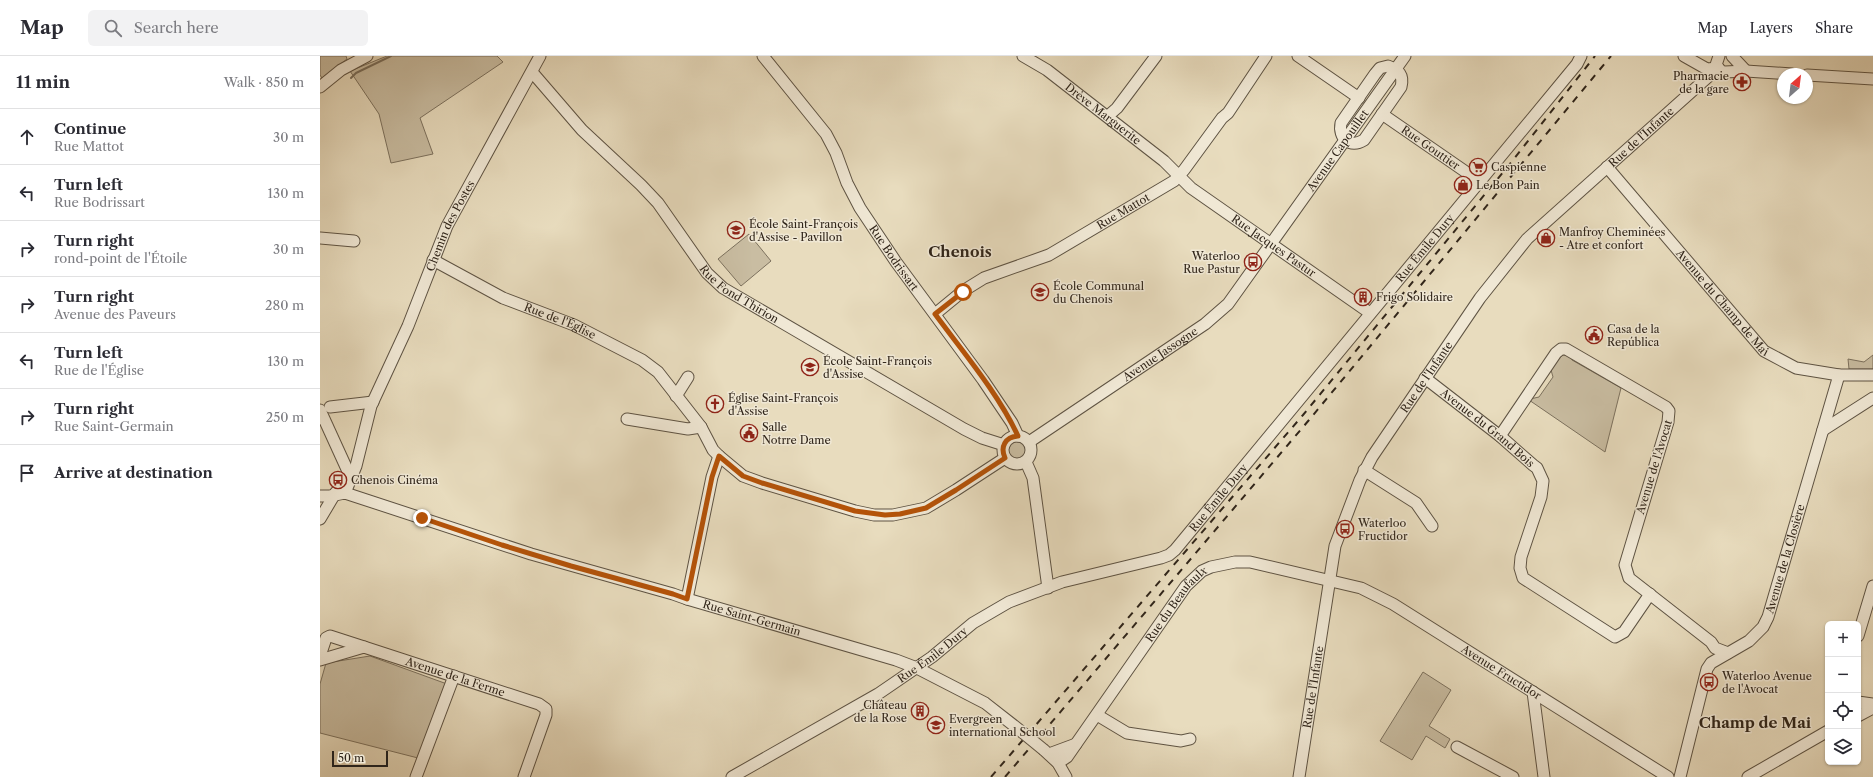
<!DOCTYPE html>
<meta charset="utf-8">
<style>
:root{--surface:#fff;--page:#f2f2f3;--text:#2b2b33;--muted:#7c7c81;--line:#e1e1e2}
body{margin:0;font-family:"Libre Caslon Text",serif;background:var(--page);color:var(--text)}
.controls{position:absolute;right:12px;bottom:12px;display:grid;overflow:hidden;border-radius:6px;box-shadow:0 1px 3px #0004}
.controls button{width:36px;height:36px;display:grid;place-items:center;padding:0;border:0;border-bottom:1px solid var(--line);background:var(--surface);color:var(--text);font:20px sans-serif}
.compass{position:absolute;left:1457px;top:12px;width:36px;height:36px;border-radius:50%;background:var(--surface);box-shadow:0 1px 3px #0004;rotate:28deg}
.scale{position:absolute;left:12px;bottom:10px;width:56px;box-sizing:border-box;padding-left:4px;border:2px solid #30251a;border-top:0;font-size:11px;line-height:14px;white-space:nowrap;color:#30251a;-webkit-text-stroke:3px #f0e8d5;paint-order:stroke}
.stop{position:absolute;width:12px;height:12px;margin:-9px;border:3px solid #b45309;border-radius:50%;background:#fff}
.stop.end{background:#b45309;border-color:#fff;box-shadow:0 1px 4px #0008}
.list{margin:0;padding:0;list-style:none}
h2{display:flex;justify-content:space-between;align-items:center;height:52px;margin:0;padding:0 16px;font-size:17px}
h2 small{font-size:13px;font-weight:400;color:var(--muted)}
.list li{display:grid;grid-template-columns:26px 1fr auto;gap:12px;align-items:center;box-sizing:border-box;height:56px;padding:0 16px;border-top:1px solid var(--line)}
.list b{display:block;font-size:15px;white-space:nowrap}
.list p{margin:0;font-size:13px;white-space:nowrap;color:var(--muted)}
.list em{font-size:13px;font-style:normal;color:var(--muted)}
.icon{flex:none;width:22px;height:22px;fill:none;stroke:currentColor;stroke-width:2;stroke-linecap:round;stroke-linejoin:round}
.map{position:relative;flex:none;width:1553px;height:721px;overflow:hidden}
header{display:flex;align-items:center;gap:24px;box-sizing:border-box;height:56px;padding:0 20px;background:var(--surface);border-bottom:1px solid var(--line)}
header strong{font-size:19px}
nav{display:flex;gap:22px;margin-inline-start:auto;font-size:14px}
.search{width:280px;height:36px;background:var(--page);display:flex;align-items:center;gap:10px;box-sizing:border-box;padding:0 14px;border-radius:6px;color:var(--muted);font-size:15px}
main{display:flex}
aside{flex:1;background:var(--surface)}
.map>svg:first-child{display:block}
</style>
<header>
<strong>Map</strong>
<div class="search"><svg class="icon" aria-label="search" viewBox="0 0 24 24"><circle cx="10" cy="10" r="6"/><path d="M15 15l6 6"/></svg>Search here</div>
<nav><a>Map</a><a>Layers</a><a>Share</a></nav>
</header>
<main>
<aside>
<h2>11 min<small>Walk · 850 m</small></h2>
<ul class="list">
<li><svg class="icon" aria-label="ahead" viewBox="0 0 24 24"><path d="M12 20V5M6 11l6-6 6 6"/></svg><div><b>Continue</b><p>Rue Mattot</p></div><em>30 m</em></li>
<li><svg class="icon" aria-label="left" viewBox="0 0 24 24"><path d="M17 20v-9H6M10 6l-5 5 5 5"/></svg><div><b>Turn left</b><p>Rue Bodrissart</p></div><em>130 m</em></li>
<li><svg class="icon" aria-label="right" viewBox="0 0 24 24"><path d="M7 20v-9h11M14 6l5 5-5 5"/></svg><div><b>Turn right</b><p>rond-point de l'Étoile</p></div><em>30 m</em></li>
<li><svg class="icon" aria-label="right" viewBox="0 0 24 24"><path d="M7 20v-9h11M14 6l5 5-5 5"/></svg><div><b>Turn right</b><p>Avenue des Paveurs</p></div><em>280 m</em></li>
<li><svg class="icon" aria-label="left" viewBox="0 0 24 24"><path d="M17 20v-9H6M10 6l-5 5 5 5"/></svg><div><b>Turn left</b><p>Rue de l'Église</p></div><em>130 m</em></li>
<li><svg class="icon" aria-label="right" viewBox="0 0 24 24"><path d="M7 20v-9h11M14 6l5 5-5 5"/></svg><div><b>Turn right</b><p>Rue Saint-Germain</p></div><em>250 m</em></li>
<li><svg class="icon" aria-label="arrive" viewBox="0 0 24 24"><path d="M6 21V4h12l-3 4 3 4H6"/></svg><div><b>Arrive at destination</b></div></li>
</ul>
</aside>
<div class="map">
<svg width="1553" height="721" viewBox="0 0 1553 721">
<rect width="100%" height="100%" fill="#e8dcbe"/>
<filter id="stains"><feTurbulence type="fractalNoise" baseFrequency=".005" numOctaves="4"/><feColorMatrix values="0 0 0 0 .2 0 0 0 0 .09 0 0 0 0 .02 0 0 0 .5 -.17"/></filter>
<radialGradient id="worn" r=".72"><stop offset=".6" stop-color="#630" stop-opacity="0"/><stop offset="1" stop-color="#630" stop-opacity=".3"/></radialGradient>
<g fill="#c9bda2" stroke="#7c715e">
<polygon points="0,0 26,0 27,3 2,22 0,19"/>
<polygon points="67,0 177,0 183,6 100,62 113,98 71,107 59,58 30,15"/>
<polygon points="429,178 451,205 421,230 398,203"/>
<polygon points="1243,299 1251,300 1252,304 1301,332 1285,396 1209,344 1210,343 1219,341 1233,321 1231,314 1239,302"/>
<polygon points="1553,299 1553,313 1529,313 1528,303 1544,306"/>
<circle cx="697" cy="394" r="11"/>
<polygon points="50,600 127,628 98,702 0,677 0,628 6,607"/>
<polygon points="1103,616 1131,634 1109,670 1130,683 1125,692 1106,680 1092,704 1060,685"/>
</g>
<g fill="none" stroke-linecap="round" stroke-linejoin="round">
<polyline stroke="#796e5b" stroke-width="2" points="31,22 36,17 71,0"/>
<defs>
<g id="minor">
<path id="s1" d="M443,0l63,78 10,19 11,30 13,25 36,54 87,118 29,43 6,13"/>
<path id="s2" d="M703,0l24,14 117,91 27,27 179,125"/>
<polyline points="978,0 1039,42"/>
<polyline points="1364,0 1387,13 1398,12"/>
<polyline points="1399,0 1396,9 1401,15 1405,16 1426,15 1472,18"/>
<polyline points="1412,0 1426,15"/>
<path d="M1068,10c11,4 16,9 13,21l-37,53c-14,9 -26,-2 -23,-17l34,-49 5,-6z"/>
<path id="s3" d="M212,16l50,58 59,55 17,18 49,70 16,15 241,141 18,9 22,7"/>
<polyline points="1487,19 1553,23"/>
<polyline points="0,31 21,14 47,0"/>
<path id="s4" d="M1062,58l97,67"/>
<polyline points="788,60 797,52 836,0"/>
<path id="s5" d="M1287,111l157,184 32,17 43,7h34"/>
<polyline points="0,182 34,185"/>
<path id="s6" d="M113,204l70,38 71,27 68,35 16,12 43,55 12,23 6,6 24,20 19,7 93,28 19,4h19l33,-7 30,-18 49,-32"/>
<path id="s7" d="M615,258l28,-23 21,-13 65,-23 125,-74 10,-11 38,-52 6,-5 38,-57"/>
<path id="s8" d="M1105,322l75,58 33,29 4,3 6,13 -2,16 -20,60 -1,11 3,10 92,59 9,-5 26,-38"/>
<polyline points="356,340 368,321"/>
<polyline points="10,351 53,346"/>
<polyline points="0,354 31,422"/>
<polyline points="307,363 368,373 381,371"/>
<polyline points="1503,374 1553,342"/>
<circle cx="697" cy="394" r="14"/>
<polyline points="1180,380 1236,297 1241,293 1246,293 1346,351 1349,355 1348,366 1305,509 1309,522 1391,586 1395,592 1408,597"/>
<path id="s9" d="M709,386l176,-118 23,-20 177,-248"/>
<polyline points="706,406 713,422 728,532"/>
<polyline points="1044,414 1096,447 1112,470"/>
<path id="s10" d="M25,437l11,-27 15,-60 37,-80 39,-100 93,-170"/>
<path id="s11" d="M0,440h10l15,-3 186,61 142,40 14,5 209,61 21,8 68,35 37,29"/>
<polyline points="0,463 16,436"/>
<polyline points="367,543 392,421 399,400"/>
<polyline points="1538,580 1553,530"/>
<polyline points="0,600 6,582 10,580 44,591"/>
<path id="s12" d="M0,604l44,-13 175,57 7,5v6l-22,62"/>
<polyline points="1213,636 1224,721"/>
<polyline points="1538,646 1553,648"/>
<polyline points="777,659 807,677 861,685 870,683"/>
<polyline points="1538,660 1553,652"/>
<polyline points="1137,691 1193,721"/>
<polyline points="724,694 738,707 746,721"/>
<polyline points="729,698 756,688"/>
<path id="s13" d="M738,707l9,-6 9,-13 110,-158 16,-15 9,-4 24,-5h15l111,26 32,16 275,173"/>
<polyline points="96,721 134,620"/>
<path id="s14" d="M412,721l146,-83 54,-37 41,-34 36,-21 53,-20 99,-24 8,-3 6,-5 402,-486 4,-8"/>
<path id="s15" d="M979,721l36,-231 25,-66 12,-23 108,-159 47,-59 191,-171"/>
<path id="s16" d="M1360,721l27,-108 4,-6 38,-22 14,-14 5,-10 71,-242"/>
<polyline points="1428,721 1508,675"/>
</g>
</defs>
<use href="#minor" stroke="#5e5343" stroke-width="13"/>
<use href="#minor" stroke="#f0e8d5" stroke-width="11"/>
<g stroke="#30251a" stroke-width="2" stroke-dasharray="7 7" stroke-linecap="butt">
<polyline points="671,721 983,359 1189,109 1275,0"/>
<polyline points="685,721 989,364 1291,0"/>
</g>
<defs>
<polyline id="minor-bridge" points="702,676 724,694"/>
</defs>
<use href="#minor-bridge" stroke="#5e5343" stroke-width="13" stroke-linecap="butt"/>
<use href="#minor-bridge" stroke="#f0e8d5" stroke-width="11"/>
</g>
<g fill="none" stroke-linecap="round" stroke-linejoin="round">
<path stroke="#b45309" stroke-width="5" d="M102,462l80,27 69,21 102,28 14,5 25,-122 7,-21 24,20 19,7 93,28 30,4 15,-1 26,-6 30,-18 49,-32c-5,-11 0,-21 13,-22 -20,-43 -55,-84 -83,-122l28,-22"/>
</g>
<defs>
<symbol id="pharmacy-ring" viewBox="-11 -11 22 22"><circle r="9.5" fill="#f0e8d5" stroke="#8f2418" stroke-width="1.5"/><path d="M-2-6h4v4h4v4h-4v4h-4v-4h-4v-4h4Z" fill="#8f2418"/></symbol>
<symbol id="supermarket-ring" viewBox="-11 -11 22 22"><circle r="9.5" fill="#f0e8d5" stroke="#8f2418" stroke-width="1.5"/><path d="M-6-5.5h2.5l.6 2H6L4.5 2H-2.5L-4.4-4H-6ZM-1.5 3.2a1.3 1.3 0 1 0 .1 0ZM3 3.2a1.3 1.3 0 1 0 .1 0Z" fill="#8f2418"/></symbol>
<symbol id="shop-ring" viewBox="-11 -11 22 22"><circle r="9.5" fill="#f0e8d5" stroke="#8f2418" stroke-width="1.5"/><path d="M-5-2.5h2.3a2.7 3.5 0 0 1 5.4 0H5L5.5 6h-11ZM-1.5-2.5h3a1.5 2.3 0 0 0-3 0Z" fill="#8f2418"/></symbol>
<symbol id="school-ring" viewBox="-11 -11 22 22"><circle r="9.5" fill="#f0e8d5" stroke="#8f2418" stroke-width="1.5"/><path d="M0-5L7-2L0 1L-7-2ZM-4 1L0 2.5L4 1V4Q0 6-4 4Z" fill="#8f2418"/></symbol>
<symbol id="bus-ring" viewBox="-11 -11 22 22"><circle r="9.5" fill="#f0e8d5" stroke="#8f2418" stroke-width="1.5"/><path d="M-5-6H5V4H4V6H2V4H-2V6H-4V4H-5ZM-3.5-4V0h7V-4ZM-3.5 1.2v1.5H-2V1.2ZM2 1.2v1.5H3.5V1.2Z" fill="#8f2418"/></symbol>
<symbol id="building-ring" viewBox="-11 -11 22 22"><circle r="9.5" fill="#f0e8d5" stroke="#8f2418" stroke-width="1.5"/><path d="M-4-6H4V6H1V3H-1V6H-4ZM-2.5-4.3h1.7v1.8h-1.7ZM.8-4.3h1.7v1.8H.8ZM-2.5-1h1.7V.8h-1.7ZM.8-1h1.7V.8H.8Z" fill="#8f2418"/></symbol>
<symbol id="civic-ring" viewBox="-11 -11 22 22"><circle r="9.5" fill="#f0e8d5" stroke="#8f2418" stroke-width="1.5"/><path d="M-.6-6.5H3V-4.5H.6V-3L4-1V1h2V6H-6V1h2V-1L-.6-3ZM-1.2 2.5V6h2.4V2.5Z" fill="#8f2418"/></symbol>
<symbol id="church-ring" viewBox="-11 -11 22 22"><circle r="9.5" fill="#f0e8d5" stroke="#8f2418" stroke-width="1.5"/><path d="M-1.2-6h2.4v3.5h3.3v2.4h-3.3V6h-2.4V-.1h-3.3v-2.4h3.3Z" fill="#8f2418"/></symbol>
</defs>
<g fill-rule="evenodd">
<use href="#pharmacy-ring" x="1412" y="16" width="20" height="20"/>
<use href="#supermarket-ring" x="1148" y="101" width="20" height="20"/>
<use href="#shop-ring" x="1133" y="119" width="20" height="20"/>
<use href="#school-ring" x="406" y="164" width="20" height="20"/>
<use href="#shop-ring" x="1216" y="172" width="20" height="20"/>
<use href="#bus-ring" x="923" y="196" width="20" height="20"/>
<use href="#school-ring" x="710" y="226" width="20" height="20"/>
<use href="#building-ring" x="1033" y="231" width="20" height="20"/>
<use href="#civic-ring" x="1264" y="269" width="20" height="20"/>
<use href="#school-ring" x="480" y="301" width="20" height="20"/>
<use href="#church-ring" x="385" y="338" width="20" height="20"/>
<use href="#civic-ring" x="419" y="367" width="20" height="20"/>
<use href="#bus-ring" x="8" y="414" width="20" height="20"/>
<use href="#bus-ring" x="1015" y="463" width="20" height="20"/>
<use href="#bus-ring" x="1379" y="616" width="20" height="20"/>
<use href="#building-ring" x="590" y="645" width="20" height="20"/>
<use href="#school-ring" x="606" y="659" width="20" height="20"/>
</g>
<g text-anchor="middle" stroke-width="3" stroke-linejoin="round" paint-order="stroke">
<g font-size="11" fill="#30251a" stroke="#f0e8d5" text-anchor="start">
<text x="1409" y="24" text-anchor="end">Pharmacie<tspan x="1409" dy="13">de la gare</tspan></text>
<text x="1171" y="115">Caspienne</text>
<text x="1156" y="133">Le Bon Pain</text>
<text x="429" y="172">École Saint-François<tspan x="429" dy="13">d'Assise - Pavillon</tspan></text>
<text x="1239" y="180">Manfroy Cheminées<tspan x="1239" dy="13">- Atre et confort</tspan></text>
<text x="920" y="204" text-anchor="end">Waterloo<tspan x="920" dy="13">Rue Pastur</tspan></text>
<text x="733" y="234">École Communal<tspan x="733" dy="13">du Chenois</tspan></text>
<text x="1056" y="245">Frigo Solidaire</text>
<text x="1287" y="277">Casa de la<tspan x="1287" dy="13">República</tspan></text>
<text x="503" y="309">École Saint-François<tspan x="503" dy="13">d'Assise</tspan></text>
<text x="408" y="346">Église Saint-François<tspan x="408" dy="13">d'Assise</tspan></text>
<text x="442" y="375">Salle<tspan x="442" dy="13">Notrre Dame</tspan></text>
<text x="31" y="428">Chenois Cinéma</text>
<text x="1038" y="471">Waterloo<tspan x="1038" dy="13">Fructidor</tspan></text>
<text x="1402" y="624">Waterloo Avenue<tspan x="1402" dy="13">de l'Avocat</tspan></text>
<text x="587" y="653" text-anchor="end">Château<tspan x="587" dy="13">de la Rose</tspan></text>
<text x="629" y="667">Evergreen<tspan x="629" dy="13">international School</tspan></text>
</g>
<g font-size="11" fill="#30251a" stroke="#f0e8d5">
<text dy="4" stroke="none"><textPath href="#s2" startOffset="99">Drève Marguerite</textPath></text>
<text dy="4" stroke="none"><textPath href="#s15" startOffset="751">Rue de l'Infante</textPath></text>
<text dy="4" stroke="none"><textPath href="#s4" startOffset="59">Rue Gouttier</textPath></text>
<text dy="4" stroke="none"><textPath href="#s9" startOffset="431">Avenue Capouillet</textPath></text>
<text dy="4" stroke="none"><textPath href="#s7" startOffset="216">Rue Mattot</textPath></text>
<text dy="4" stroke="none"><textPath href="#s10" startOffset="288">Chemin des Postes</textPath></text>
<text dy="4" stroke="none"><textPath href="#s2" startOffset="315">Rue Jacques Pastur</textPath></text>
<text dy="4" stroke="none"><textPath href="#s14" startOffset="895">Rue Émile Dury</textPath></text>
<text dy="4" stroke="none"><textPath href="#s1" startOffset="242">Rue Bodrissart</textPath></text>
<text dy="4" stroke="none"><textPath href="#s3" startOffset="306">Rue Fond Thirion</textPath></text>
<text dy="4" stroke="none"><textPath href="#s5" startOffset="178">Avenue du Champ de Mai</textPath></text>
<text dy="4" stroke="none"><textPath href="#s6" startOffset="141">Rue de l'Église</textPath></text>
<text dy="4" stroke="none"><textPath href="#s9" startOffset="158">Avenue Jassogne</textPath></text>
<text dy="4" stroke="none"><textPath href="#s15" startOffset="427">Rue de l'Infante</textPath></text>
<text dy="4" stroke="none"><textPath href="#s8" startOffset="80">Avenue du Grand Bois</textPath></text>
<text transform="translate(1334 411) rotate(-73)" y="4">Avenue de l'Avocat</text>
<text dy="4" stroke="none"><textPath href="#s14" startOffset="571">Rue Émile Dury</textPath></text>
<text dy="4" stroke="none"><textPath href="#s16" startOffset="254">Avenue de la Closière</textPath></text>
<text dy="4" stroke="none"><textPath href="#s13" startOffset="199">Rue du Beaufaulx</textPath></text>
<text dy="4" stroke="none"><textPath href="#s11" startOffset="451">Rue Saint-Germain</textPath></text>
<text dy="4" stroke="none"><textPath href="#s14" startOffset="235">Rue Émile Dury</textPath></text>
<text dy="4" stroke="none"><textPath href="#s13" startOffset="568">Avenue Fructidor</textPath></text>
<text dy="4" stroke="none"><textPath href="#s12" startOffset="142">Avenue de la Ferme</textPath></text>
<text dy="4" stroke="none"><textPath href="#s15" startOffset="91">Rue de l'Infante</textPath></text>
</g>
<g font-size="15" font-weight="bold" fill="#30251a" stroke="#f0e8d5">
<text x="640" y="201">Chenois</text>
<text x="1435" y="672">Champ de Mai</text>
</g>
</g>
<rect width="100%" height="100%" filter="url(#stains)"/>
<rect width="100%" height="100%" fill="url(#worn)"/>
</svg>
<div class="controls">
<button>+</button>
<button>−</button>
<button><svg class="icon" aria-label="locate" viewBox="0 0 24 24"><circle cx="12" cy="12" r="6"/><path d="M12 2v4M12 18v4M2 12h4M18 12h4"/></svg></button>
<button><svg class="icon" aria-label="layers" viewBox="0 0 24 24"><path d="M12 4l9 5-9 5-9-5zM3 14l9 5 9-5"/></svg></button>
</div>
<svg class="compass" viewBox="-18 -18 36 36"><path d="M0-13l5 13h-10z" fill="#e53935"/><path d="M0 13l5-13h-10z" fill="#7c7c81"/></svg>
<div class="scale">50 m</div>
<div class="stop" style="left:643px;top:236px"></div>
<div class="stop end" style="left:102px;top:462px"></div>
</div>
</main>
